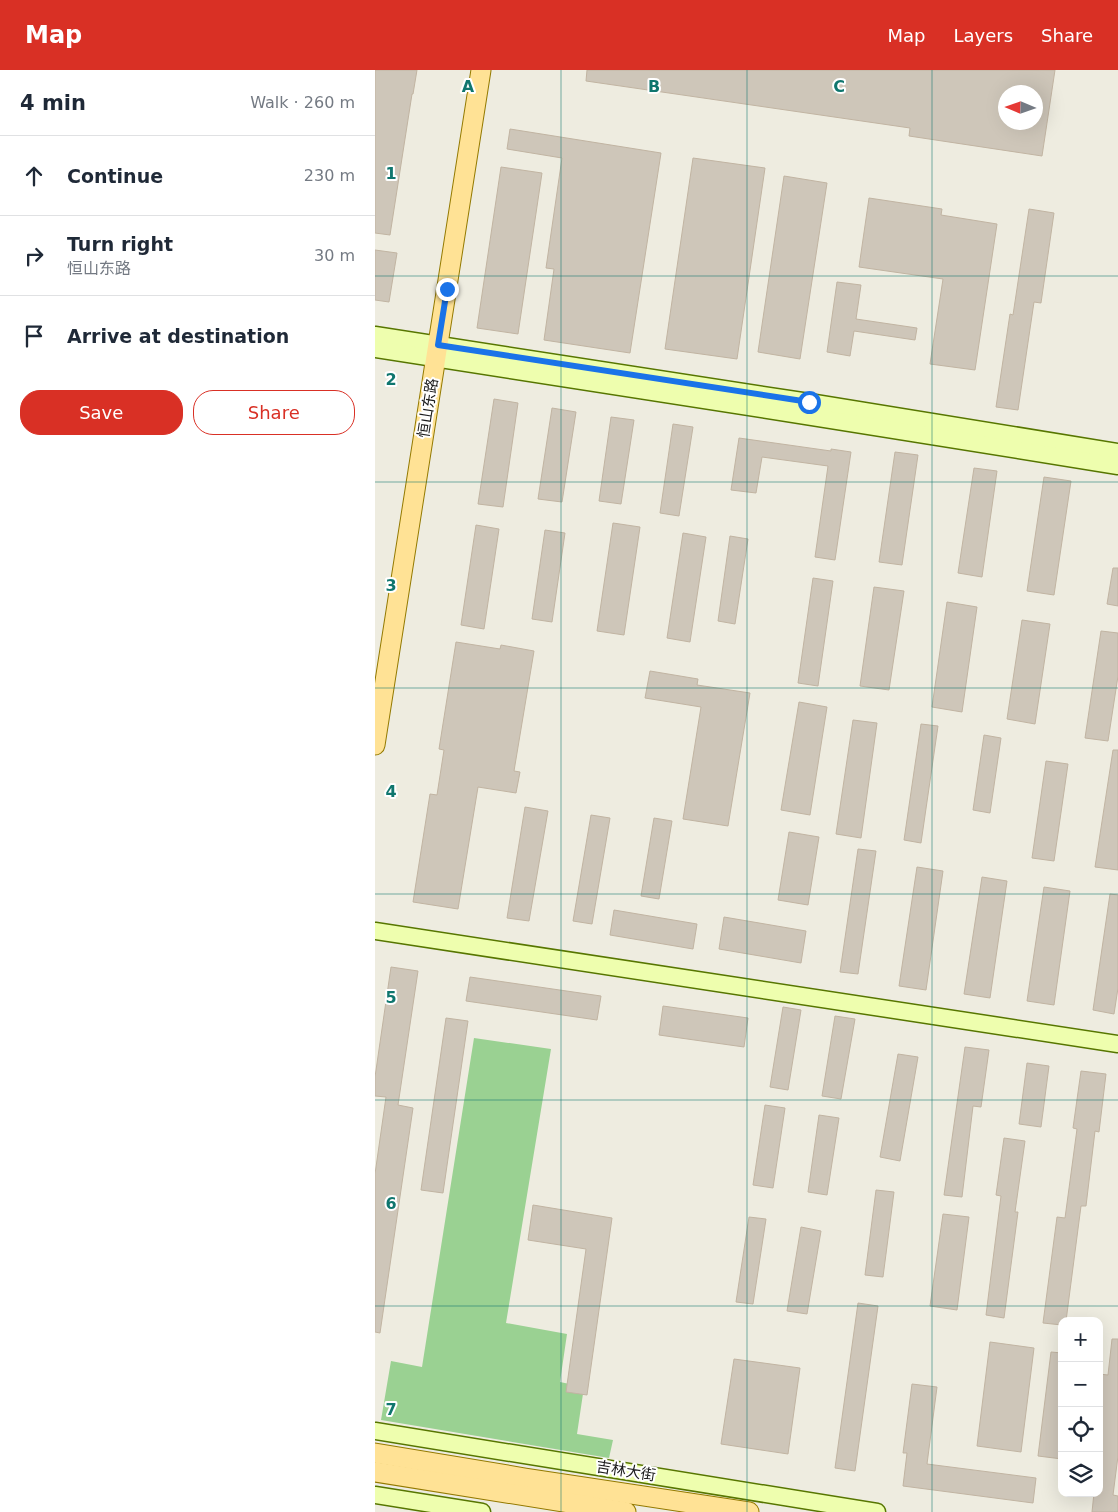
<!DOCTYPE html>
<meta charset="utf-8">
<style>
:root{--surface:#fff;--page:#f6f6f7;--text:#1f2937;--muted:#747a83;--line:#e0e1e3;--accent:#d93025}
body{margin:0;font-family:"DejaVu Sans","Noto Sans SC",sans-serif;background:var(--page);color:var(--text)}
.controls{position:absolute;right:15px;bottom:15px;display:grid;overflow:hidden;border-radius:10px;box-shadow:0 5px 20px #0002}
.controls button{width:45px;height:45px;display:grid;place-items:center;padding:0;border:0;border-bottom:1px solid var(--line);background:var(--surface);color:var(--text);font:25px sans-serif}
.compass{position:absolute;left:623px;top:15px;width:45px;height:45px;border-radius:50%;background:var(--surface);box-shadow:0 5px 20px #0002;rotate:272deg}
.stop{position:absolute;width:15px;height:15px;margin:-11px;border:4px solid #1a73e8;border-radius:50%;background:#fff}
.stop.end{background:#1a73e8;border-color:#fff;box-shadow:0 1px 5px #0008}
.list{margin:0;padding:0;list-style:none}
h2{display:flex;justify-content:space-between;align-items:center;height:65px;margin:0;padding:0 20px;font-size:21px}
h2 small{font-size:16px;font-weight:400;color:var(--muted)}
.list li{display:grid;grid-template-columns:32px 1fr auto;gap:15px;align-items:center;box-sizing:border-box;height:80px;padding:0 20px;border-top:1px solid var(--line)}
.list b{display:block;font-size:19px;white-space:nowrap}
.list p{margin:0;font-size:16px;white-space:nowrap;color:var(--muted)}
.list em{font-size:16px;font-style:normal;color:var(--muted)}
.actions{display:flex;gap:10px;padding:15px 20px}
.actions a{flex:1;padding:11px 0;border:1px solid var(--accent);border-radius:20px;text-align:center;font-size:18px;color:var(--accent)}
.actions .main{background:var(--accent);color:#fff}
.icon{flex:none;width:28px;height:28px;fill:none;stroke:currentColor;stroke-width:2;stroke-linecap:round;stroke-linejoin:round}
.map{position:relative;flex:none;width:743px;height:1442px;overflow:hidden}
header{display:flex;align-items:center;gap:30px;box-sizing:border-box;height:70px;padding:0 25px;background:var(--accent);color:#fff}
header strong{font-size:24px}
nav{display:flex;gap:28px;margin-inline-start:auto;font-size:18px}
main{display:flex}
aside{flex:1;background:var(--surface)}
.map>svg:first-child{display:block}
</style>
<header>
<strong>Map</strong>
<nav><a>Map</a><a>Layers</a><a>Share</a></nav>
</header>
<main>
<aside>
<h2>4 min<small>Walk · 260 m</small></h2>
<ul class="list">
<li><svg class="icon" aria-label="ahead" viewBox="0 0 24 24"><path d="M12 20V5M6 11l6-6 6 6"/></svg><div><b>Continue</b></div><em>230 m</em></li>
<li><svg class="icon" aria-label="right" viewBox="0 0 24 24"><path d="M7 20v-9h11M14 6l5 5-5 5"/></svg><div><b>Turn right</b><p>恒山东路</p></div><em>30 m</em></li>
<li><svg class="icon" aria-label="arrive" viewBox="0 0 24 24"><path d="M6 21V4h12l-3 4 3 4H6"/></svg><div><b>Arrive at destination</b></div></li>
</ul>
<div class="actions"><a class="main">Save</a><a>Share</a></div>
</aside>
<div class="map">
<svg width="743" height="1442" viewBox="0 0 743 1442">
<rect width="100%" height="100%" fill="#eeece0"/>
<polygon fill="#9ad192" points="99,968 176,979 131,1253 192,1264 185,1312 209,1317 202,1364 238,1370 234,1388 6,1350 16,1291 47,1297"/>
<g fill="#cec6b9" stroke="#c1b4a2" fill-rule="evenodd">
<polygon points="0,0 42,0 38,24 37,24 15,165 0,163"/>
<path d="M212,0h468l-13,86 -133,-20 1,-8 -324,-47zM630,22h30v30h-30z"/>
<polygon points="135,59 286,83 255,283 169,270 179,199 171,198 187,88 132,79"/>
<polygon points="318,88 390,98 362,289 290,279"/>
<polygon points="126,97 167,103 143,264 102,258"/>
<polygon points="409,106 452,113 425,289 383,282"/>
<polygon points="494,128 567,139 566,145 622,154 600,300 555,294 568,209 484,197"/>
<polygon points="654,139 679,143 666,233 659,232 643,340 621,337 635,244 638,245"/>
<polygon points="0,180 22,183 14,232 0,230"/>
<polygon points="462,212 486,215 481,249 542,258 540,270 479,261 475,286 452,282"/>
<polygon points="119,329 143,333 128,437 103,434"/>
<polygon points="177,338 201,342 187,432 163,429"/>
<polygon points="236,347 259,350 246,434 224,431"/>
<polygon points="298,354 318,357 304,446 285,443"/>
<polygon points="364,368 456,381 456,379 476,382 460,490 440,487 453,396 387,387 381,423 356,420"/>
<polygon points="520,382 543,385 527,495 504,492"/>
<polygon points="599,398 622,401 607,507 583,503"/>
<polygon points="669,407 696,411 679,525 652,521"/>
<polygon points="238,453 265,457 249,565 222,561"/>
<polygon points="101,455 124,459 109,559 86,555"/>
<polygon points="170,460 190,463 177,552 157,549"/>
<polygon points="308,463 331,467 315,572 292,568"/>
<polygon points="355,466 373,469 360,554 343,551"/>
<polygon points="738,498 743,498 743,536 732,534"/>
<polygon points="438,508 458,511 443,616 423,613"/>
<polygon points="499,517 529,521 514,620 485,616"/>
<polygon points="572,532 602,537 587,642 557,637"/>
<polygon points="647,550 675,554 660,654 632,649"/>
<polygon points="726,561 743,563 743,606 733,671 710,668"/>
<polygon points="81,572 125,579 126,575 159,581 139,701 145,702 141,723 103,717 83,839 38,832 55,724 62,725 69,680 64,679"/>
<polygon points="275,601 323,609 322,615 375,623 353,756 308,749 326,637 270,628"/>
<polygon points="424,632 452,637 435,745 406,740"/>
<polygon points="478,650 502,653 486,768 461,764"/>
<polygon points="546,654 563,656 546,773 529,770"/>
<polygon points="609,665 626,668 615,743 598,740"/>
<polygon points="738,680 743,680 743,800 720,797"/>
<polygon points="671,691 693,694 679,791 657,788"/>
<polygon points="150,737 173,741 154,851 132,848"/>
<polygon points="216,745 235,748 217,854 198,851"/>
<polygon points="279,748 297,751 284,829 266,826"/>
<polygon points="414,762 444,767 433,835 403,830"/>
<polygon points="483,779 501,781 483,904 465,902"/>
<polygon points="542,797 568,801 551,920 524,916"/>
<polygon points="607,807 632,811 615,928 589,924"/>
<polygon points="669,817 695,821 679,935 652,931"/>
<polygon points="735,824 743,825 743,918 739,944 718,940"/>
<polygon points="239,840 322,854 318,879 235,865"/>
<polygon points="349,847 431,861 426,893 344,879"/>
<polygon points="16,897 43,901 23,1035 38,1038 5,1263 0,1262 0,1104 11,1027 0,1026 0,1007"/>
<polygon points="95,907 226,926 222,950 91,931"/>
<polygon points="288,936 373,948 369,977 284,965"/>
<polygon points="408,937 426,940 413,1020 395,1017"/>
<polygon points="460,946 480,949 466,1029 447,1026"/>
<polygon points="71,948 93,951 68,1123 46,1120"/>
<polygon points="590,977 614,980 606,1037 598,1036 587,1127 569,1125"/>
<polygon points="523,984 543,987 525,1091 505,1087"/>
<polygon points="652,993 674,996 666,1057 644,1054"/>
<polygon points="706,1001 731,1004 724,1062 720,1061 711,1136 706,1136 691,1251 687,1251 687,1255 668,1253 682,1147 690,1148 702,1059 698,1058"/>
<polygon points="390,1035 410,1038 398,1118 378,1115"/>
<polygon points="444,1045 464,1048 452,1125 433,1122"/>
<polygon points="629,1068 650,1071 640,1142 643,1142 629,1248 611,1245 626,1126 621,1125"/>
<polygon points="501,1120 519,1122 508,1207 490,1205"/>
<polygon points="158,1135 237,1148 212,1325 191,1322 211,1179 153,1170"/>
<polygon points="568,1144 594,1147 582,1240 555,1236"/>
<polygon points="374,1147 391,1149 378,1234 361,1232"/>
<polygon points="426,1157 446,1161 432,1244 412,1241"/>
<polygon points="483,1233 503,1236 480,1401 460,1398"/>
<polygon points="737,1269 743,1269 743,1386 738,1425 743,1426 743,1442 717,1442 719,1423 724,1423 724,1304 733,1305"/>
<polygon points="615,1272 659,1278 646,1382 602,1376"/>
<polygon points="676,1282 687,1283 687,1389 663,1386"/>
<polygon points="359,1289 425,1298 413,1384 346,1374"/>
<polygon points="537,1314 562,1317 552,1394 661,1408 658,1433 528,1416 532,1383 528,1383"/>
</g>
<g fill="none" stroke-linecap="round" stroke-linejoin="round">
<defs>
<g id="secondary">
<polyline points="0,265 434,332 743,382"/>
<polyline points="0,279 431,346 743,396"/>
<polyline points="0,861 743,974"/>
<polyline points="0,1361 502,1442"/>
<polyline points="0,1425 107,1442"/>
</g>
<g id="primary">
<polyline points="0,675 106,0"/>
<polyline points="0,1383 150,1408 374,1442"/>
<polyline points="0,1402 251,1442"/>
</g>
</defs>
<use href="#secondary" stroke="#577600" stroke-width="19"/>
<use href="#primary" stroke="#947a00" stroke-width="21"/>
<use href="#secondary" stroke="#eefeae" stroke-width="16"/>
<use href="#primary" stroke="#ffe295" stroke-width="19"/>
</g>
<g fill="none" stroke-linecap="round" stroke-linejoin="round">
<polyline stroke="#1a73e8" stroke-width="6" points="72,219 63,275 434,332"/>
</g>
<path fill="none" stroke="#0f766e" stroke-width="1" stroke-opacity="0.55" d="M186,0v1442M372,0v1442M557,0v1442M0,206h743M0,412h743M0,618h743M0,824h743M0,1030h743M0,1236h743"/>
<g text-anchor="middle" stroke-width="4" stroke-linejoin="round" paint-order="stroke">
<g font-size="15" fill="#1c1c1c" stroke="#fff">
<text transform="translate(53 338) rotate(-81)" y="5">恒山东路</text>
<text transform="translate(251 1401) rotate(9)" y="5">吉林大街</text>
</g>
</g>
<g font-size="16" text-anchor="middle" font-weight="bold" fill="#0f766e" stroke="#fff" stroke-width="4" stroke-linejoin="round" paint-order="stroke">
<text x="93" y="22">A</text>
<text x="279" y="22">B</text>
<text x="464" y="22">C</text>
<text x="16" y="109">1</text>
<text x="16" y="315">2</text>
<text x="16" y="521">3</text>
<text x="16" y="727">4</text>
<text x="16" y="933">5</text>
<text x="16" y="1139">6</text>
<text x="16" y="1345">7</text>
</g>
</svg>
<div class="controls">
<button>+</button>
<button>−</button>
<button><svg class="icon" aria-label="locate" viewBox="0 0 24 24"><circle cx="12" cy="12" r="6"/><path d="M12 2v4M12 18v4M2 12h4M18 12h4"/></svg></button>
<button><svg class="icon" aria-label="layers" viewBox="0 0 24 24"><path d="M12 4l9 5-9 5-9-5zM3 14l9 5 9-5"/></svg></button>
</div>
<svg class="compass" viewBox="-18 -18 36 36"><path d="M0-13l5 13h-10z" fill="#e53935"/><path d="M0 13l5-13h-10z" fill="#747a83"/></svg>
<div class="stop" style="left:434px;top:332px"></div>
<div class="stop end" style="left:72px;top:219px"></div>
</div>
</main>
